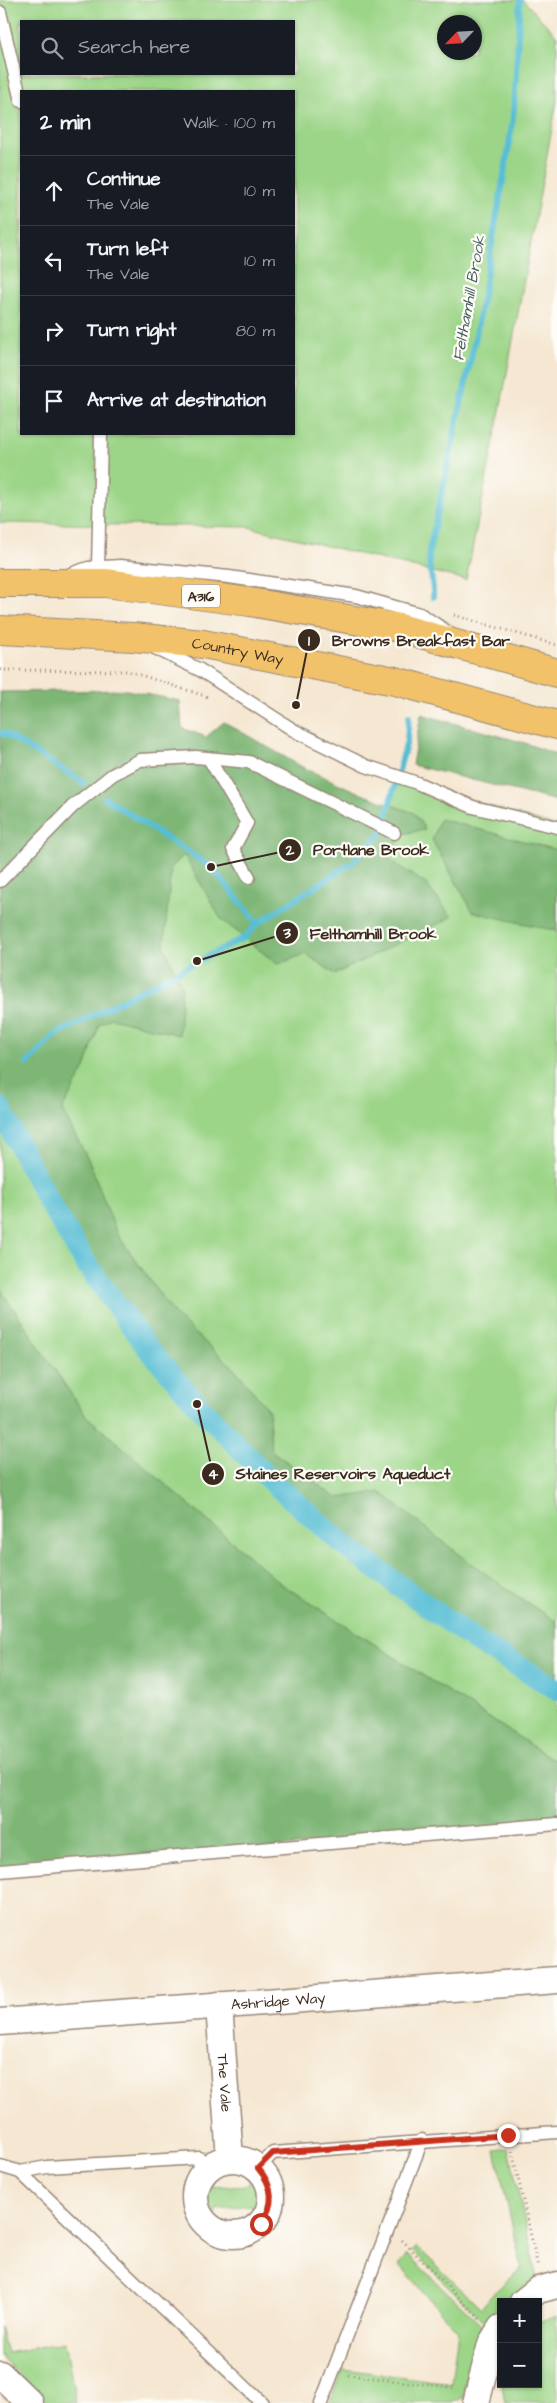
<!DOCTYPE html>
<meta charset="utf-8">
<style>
:root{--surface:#171b24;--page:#242831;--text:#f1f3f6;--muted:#9ea1a6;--line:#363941}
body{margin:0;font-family:"Architects Daughter",sans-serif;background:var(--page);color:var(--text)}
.controls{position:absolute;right:15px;bottom:15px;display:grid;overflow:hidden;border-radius:0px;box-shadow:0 1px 4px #0004}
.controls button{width:45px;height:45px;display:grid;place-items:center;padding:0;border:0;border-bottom:1px solid var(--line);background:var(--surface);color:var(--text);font:25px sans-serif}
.compass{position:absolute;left:437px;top:15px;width:45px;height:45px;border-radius:50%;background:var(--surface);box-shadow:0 1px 4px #0004;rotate:245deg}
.stop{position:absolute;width:15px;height:15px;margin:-11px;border:4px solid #c8321e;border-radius:50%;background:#fff}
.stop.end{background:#c8321e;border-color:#fff;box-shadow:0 1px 5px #0008}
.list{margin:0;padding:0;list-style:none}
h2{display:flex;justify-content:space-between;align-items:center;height:65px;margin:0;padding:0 20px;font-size:21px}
h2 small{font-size:16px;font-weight:400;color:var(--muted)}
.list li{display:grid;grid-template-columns:32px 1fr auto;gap:15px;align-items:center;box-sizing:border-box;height:70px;padding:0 20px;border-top:1px solid var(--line)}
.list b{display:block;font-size:19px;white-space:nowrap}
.list p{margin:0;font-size:16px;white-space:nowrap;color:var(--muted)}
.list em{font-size:16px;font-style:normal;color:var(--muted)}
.icon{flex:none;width:28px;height:28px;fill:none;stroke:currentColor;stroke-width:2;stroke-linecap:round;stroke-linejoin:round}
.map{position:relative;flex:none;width:557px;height:2403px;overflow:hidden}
.search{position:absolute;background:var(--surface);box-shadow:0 1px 4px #0004;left:20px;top:20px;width:275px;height:55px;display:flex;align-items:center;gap:12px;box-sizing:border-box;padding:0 18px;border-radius:0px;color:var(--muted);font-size:19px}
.panel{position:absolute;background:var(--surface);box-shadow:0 1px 4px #0004;left:20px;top:90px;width:275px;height:345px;border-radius:0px}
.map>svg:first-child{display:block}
</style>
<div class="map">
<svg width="557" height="2403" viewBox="0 0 557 2403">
<rect width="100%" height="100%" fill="#fdfcf7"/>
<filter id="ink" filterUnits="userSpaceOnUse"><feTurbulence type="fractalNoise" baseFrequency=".02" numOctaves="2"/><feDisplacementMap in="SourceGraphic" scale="10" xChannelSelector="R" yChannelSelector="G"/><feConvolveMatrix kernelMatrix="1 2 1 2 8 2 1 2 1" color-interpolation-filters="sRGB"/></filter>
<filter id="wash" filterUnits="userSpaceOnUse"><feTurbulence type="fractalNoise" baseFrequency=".0096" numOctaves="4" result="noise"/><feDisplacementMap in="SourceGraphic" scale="20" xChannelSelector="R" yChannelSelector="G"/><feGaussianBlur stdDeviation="1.12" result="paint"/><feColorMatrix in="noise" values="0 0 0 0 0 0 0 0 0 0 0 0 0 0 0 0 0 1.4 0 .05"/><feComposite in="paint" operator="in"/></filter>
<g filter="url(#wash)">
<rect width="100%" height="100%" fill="#f5e7d1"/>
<g fill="#9cd588" stroke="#6c8053" fill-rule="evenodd">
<path d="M0,0h523l34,36v65l-58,315 -33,164 -217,-53 -249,-4zM21,21h273v53h-273zM444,22h30v30h-30zM21,91h273v343h-273z"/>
<polygon points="397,777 557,827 557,1762 281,1584 86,1416 0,1289 0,881 73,806 382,831"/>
<polygon points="509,2148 537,2279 501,2302 485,2323 413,2251 417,2247 481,2308 498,2288 522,2268 495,2150"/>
<path d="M249,2174c17,9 17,29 4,41l-1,-10 -36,4 -1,8c-19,-6 -16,-30 -2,-39v9l36,-2z"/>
<polygon points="408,2255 482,2325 473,2348 462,2398 452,2403 329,2403 343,2369 451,2383 458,2331 399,2265"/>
<polygon points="557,2316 557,2403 505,2403 502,2384 538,2384 538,2323"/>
<polygon points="0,2326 7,2353 65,2342 76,2403 48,2403 0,2356"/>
</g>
<g fill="#7db674" stroke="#5c7049">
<path d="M127,690l53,11 2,27 24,9 18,-15 80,46 60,27 50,18 11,16 -22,5 -17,23 40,27 26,33 -117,57 -29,-20 -29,10 -56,-45 -37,-64 -13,13 -7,78 18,41 -3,48 -68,-17 -12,7 -14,43 -23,42 28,53 27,71 58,81 60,54 34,42 2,39 65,48 44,-6c57,46 115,91 177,130v57l-68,-39 -133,-97 -103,-89 -161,-169 -86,-146 -6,-22v-425z"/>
<polygon points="421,714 525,743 557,755 557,801 412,765"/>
<polygon points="440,819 557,850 557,931 473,912 432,840"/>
<polygon points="0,1289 86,1416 281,1584 557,1762 557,1824 0,1871"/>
</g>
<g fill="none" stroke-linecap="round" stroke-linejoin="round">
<g stroke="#57bed5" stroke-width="6">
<path d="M433,597c1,-15 -5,-30 -4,-46l47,-216 33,-189 5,-37 6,-109"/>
<polyline points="0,734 4,733 84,783"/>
<polyline points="105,798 211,867 258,923"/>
<polyline points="27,1064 55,1035 245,937 258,923 352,863 382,832 407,741 409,716"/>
</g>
<polyline stroke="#57bed5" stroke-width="22" points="0,1108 48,1201 87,1265 146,1346 197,1404 270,1480 349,1549 477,1642 557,1689"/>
</g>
</g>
<g filter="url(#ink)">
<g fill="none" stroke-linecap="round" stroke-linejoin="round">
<defs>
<g id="service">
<polyline points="0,12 21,101"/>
<polyline points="98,568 101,434"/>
<polyline points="68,575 88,568 120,566 229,577 356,596 420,614 449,633"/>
<polyline points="153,647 200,670 295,731 366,766 417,783 473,807 557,827"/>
<polyline points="209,759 247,823 233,849 249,877"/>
<polyline points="0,881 73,806 112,775 140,760 196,757 249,762 394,833"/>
<polyline points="0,1871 557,1824"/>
<polyline points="0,2166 20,2172 262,2403"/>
<polyline points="258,2168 273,2153 557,2132"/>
<polyline points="20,2172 47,2167 199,2158 210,2167"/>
<polyline points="321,2403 422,2140"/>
</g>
<g id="minor">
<path id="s1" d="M219,2005l11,154"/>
<path id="s2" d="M0,2022l557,-42"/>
<circle cx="233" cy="2197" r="38"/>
<polyline points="523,2302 538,2290 557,2285"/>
<polyline points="0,2374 30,2403"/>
<polyline points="476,2403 491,2344 501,2328"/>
</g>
<g id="trunk">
<polyline points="0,583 105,583 250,602 400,628 557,673"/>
<path id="s3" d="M0,630l133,7 70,7 192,37 162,44"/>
</g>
</defs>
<use href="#service" stroke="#988878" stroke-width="15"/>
<use href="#minor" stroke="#988878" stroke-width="29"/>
<use href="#trunk" stroke="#988878" stroke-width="30"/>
<g stroke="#988878" stroke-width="3" stroke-dasharray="1 4" stroke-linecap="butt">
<polyline points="454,615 557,645"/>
<polyline points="0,670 128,671 208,697"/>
<polyline points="512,2151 538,2267"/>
<polyline points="402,2240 480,2319"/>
<polyline points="348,2375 456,2388"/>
</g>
<use href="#service" stroke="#fff" stroke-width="12"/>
<use href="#minor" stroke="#fff" stroke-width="26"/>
<use href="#trunk" stroke="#f2c26a" stroke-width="28"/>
</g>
</g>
<g fill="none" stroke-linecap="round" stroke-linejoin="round" filter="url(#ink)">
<path stroke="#c8321e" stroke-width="6" d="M261,2224c14,-20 13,-37 -3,-56l15,-15 235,-18"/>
</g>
<g text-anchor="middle" stroke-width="4.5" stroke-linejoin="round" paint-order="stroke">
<rect fill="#fdfcf7" stroke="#75695f" stroke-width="1" x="182" y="584.5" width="38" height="23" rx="4"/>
<g font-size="14" font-weight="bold" fill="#3b2a1e">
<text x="201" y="601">A316</text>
</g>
<g font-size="15" fill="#3b2a1e" stroke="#fdfcf7">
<text dy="5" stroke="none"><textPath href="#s3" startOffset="239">Country Way</textPath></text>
<text dy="5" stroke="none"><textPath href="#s2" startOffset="279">Ashridge Way</textPath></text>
<text dy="5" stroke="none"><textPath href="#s1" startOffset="78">The Vale</textPath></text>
</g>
<g font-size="16" font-style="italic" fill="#455e5e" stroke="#fdfcf7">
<text transform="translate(468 298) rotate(-80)" y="6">Felthamhill Brook</text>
</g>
</g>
<path fill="none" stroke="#3b2a1e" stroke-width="2" d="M296 705L309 640M211 867L290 850M197 961L287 933M197 1404L213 1474"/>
<g fill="#3b2a1e" stroke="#fdfcf7" stroke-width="2">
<circle cx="296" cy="705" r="5"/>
<circle cx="211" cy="867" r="5"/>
<circle cx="197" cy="961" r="5"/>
<circle cx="197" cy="1404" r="5"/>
<circle cx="309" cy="640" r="12"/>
<circle cx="290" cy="850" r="12"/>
<circle cx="287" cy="933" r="12"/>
<circle cx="213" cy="1474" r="12"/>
</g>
<g font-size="15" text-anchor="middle" font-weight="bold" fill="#fff">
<text x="309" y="646">1</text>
<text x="290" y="855">2</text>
<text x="287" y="938">3</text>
<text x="213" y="1479">4</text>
</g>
<g font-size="16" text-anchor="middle" font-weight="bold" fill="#3b2a1e" stroke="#fdfcf7" stroke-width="4.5" stroke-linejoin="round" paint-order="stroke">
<text x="421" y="646">Browns Breakfast Bar</text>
<text x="371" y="855">Portlane Brook</text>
<text x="373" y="939">Felthamhill Brook</text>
<text x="343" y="1479">Staines Reservoirs Aqueduct</text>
</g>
</svg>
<div class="controls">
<button>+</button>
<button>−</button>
</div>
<svg class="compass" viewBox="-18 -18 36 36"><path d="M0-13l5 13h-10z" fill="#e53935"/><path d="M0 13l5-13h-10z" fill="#9ea1a6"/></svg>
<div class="stop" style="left:261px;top:2224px"></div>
<div class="stop end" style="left:508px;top:2135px"></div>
<div class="search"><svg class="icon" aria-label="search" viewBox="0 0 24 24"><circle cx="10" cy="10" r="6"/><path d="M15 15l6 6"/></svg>Search here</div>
<section class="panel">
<h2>2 min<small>Walk · 100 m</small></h2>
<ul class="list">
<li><svg class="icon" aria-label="ahead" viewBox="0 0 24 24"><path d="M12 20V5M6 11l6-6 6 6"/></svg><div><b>Continue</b><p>The Vale</p></div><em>10 m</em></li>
<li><svg class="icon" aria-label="left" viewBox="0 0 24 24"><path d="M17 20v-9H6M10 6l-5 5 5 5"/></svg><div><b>Turn left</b><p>The Vale</p></div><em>10 m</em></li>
<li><svg class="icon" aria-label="right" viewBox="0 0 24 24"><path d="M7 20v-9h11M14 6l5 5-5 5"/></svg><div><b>Turn right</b></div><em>80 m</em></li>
<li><svg class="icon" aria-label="arrive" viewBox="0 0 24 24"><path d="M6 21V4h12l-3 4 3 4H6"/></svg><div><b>Arrive at destination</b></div></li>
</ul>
</section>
</div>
